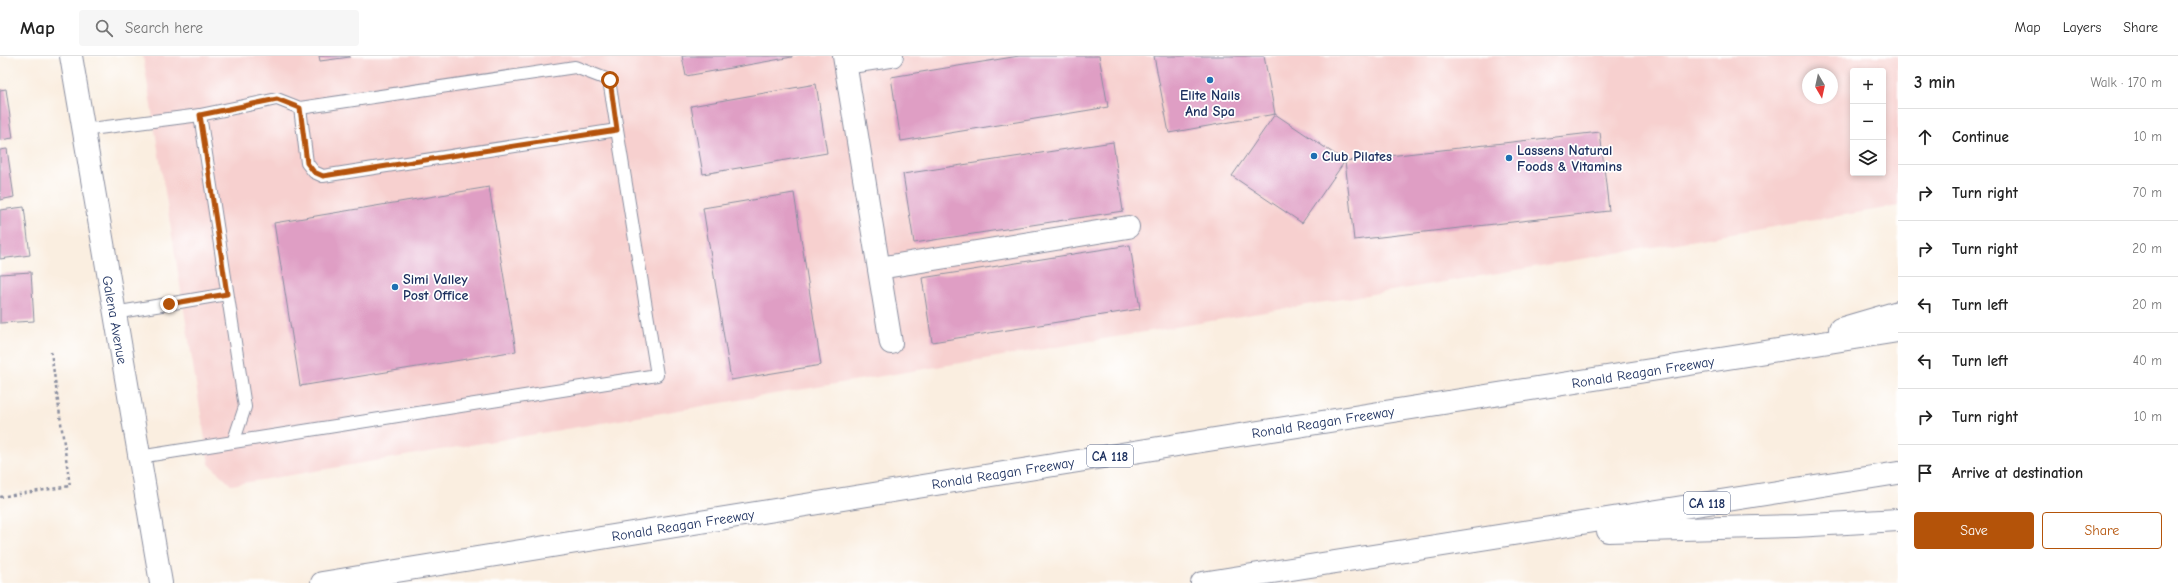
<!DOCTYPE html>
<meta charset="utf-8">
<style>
:root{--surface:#fff;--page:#f6f6f6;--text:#222;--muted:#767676;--line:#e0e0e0;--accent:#b45309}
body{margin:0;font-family:"Comic Neue",sans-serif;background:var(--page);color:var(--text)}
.controls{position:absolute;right:12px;top:12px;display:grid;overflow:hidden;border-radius:4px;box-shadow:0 2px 6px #0003}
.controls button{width:36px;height:36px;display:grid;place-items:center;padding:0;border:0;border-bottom:1px solid var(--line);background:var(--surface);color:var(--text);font:20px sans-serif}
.compass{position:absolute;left:1802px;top:12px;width:36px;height:36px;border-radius:50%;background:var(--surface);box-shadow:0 2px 6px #0003;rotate:171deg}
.stop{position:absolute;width:12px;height:12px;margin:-9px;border:3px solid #b45309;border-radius:50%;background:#fff}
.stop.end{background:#b45309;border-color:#fff;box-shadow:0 1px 4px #0008}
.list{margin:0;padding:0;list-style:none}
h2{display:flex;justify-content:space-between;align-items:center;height:52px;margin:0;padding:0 16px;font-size:17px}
h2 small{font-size:13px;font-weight:400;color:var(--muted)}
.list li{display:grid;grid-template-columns:26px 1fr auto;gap:12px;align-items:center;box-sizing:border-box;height:56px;padding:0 16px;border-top:1px solid var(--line)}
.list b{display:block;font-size:15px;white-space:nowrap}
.list em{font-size:13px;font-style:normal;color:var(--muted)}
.actions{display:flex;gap:8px;padding:12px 16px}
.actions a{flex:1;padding:9px 0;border:1px solid var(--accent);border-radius:4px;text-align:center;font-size:14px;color:var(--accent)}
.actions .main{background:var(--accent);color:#fff}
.icon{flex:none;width:22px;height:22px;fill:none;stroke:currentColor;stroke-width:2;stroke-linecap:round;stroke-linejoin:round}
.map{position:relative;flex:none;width:1898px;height:527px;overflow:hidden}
header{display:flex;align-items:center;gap:24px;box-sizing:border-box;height:56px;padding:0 20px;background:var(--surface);border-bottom:1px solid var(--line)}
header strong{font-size:19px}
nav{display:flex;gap:22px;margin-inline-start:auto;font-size:14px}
.search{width:280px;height:36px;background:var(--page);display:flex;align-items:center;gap:10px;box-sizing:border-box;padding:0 14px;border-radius:4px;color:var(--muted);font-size:15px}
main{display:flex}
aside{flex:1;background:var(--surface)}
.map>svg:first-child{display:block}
</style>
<header>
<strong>Map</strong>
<div class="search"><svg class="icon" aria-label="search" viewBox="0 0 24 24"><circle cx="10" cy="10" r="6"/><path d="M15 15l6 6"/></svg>Search here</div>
<nav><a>Map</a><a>Layers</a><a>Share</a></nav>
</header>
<main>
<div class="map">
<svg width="1898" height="527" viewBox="0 0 1898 527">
<rect width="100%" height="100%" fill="#fff"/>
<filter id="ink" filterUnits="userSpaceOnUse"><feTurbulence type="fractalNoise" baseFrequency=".025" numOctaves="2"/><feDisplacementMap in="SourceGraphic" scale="8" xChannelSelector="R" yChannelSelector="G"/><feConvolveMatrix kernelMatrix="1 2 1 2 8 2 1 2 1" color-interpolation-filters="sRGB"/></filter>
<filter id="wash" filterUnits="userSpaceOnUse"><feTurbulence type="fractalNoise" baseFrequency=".012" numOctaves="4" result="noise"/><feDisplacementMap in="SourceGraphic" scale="16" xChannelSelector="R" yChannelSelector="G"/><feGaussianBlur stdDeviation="0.9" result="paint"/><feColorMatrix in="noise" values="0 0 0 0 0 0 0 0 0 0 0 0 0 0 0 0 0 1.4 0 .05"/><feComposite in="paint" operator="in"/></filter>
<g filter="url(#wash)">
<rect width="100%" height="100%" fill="#faeee0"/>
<path fill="#f7d0cf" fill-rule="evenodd" d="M143,0h1755v150l-1667,279 -22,-21zM1853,15h30v102h-30zM1808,18h24v24h-24z"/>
<g id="blocks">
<g fill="#df9ec4">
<polygon points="319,0 350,0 350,1 320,5"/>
<polygon points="682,0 792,0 792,1 686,20"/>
<polygon points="1019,0 1099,0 1108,51 901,85 891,21"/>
<polygon points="1154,0 1264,0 1275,58 1169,77"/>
<polygon points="816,28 827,97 703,118 691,50"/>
<polygon points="6,33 13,82 0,84 0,34"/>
<polygon points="1275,58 1345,105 1302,167 1232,120"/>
<polygon points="1600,76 1609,155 1354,184 1345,105"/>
<polygon points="1113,86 1123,155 914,187 903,118"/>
<polygon points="7,93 14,141 0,144 0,94"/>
<polygon points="489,131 516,295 300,330 274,167"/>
<polygon points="794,137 821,309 731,324 703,152"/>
<polygon points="24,151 30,199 0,203 0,154"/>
<polygon points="1130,189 1140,253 932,286 922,222"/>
<polygon points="31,216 34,265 0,267 0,218"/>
</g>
</g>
</g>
<g filter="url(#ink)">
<use href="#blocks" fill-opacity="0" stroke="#8a8e9f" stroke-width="1"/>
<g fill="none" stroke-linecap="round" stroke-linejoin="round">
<defs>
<g id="lane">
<polyline points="300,52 307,107 314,116 323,120 617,74"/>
<polyline points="200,59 245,351 234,384"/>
<polyline points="83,74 200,59 277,43 300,52 575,11 609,24 657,319 139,401"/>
<polyline points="114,257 227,238"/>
</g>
<g id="street">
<polyline points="844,0 891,287"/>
<polyline points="846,7 892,0"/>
<polyline points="879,212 1128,171"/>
</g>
<polyline id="secondary" points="71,0 161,527"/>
<g id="highway">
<polyline points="1840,273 1898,256"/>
<polyline points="1608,475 1795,470 1898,464"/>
<polyline points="322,527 1202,385 1898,275"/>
<polyline points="1202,527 1898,417"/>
</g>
</defs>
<use href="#lane" stroke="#8a8e9f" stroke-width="14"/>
<use href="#street" stroke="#8a8e9f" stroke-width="24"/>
<use href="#secondary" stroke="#8a8e9f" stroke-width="24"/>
<use href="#highway" stroke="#8a8e9f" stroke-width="24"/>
<polyline stroke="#8a8e9f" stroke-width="2.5" stroke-dasharray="3 3" stroke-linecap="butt" points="0,441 70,430 51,296"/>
<use href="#lane" stroke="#fff" stroke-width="12"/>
<use href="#street" stroke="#fff" stroke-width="22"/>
<use href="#secondary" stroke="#fff" stroke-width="22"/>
<use href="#highway" stroke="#fff" stroke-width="22"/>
</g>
</g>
<g fill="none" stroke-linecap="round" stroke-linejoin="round" filter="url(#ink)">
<polyline stroke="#b45309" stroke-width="5" points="169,248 227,238 200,59 277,43 300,52 307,107 314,116 323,120 617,74 610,24"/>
</g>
<g fill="#1f6fb2" stroke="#fff" stroke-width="1.5">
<circle cx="1210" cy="24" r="4"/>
<circle cx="1314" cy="100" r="4"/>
<circle cx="1509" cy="102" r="4"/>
<circle cx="395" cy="231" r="4"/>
</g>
<g text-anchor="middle" stroke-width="3.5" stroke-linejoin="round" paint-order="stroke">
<g fill="#fff" stroke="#5f6d8e" stroke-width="1">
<rect x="1087" y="389" width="46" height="22" rx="3"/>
<rect x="1684" y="436" width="46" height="22" rx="3"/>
</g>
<g font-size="13" font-weight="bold" fill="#1b2f5e">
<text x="1110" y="405">CA 118</text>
<text x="1707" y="452">CA 118</text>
</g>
<g font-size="14" font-weight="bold" fill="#1b2f5e" stroke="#fff" text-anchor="start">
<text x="1210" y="44" text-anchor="middle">Elite Nails<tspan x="1210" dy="16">And Spa</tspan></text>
<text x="1517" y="99">Lassens Natural<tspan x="1517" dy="16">Foods &amp; Vitamins</tspan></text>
<text x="1322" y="105">Club Pilates</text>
<text x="403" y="228">Simi Valley<tspan x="403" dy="16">Post Office</tspan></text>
</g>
<g font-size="14" fill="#1b2f5e" stroke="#fff">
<text transform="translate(115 264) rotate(80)" y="5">Galena Avenue</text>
<text transform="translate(1643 316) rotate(-9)" y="5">Ronald Reagan Freeway</text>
<text transform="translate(1323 366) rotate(-9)" y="5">Ronald Reagan Freeway</text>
<text transform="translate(1003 417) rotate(-9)" y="5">Ronald Reagan Freeway</text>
<text transform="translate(683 469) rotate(-9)" y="5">Ronald Reagan Freeway</text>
</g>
</g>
</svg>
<div class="controls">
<button>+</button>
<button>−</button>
<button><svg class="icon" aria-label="layers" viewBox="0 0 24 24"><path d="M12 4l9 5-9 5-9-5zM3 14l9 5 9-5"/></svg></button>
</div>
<svg class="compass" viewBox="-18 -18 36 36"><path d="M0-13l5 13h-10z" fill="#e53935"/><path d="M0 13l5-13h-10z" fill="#767676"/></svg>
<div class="stop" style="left:610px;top:24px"></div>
<div class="stop end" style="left:169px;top:248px"></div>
</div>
<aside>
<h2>3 min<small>Walk · 170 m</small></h2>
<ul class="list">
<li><svg class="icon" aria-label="ahead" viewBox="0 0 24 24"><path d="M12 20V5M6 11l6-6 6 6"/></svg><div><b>Continue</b></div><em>10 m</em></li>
<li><svg class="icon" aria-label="right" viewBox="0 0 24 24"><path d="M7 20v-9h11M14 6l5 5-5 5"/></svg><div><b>Turn right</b></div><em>70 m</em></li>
<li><svg class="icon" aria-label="right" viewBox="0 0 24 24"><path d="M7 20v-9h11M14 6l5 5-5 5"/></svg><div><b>Turn right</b></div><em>20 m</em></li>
<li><svg class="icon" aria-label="left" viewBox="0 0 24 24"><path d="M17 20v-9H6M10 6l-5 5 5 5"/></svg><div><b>Turn left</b></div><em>20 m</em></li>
<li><svg class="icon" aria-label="left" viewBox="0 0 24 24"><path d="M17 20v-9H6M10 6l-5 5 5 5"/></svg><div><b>Turn left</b></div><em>40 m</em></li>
<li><svg class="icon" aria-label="right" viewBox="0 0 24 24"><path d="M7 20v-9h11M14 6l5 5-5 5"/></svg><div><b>Turn right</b></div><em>10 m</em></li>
<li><svg class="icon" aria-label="arrive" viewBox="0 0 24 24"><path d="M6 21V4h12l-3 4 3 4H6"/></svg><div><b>Arrive at destination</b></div></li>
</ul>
<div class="actions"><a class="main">Save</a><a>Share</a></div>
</aside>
</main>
